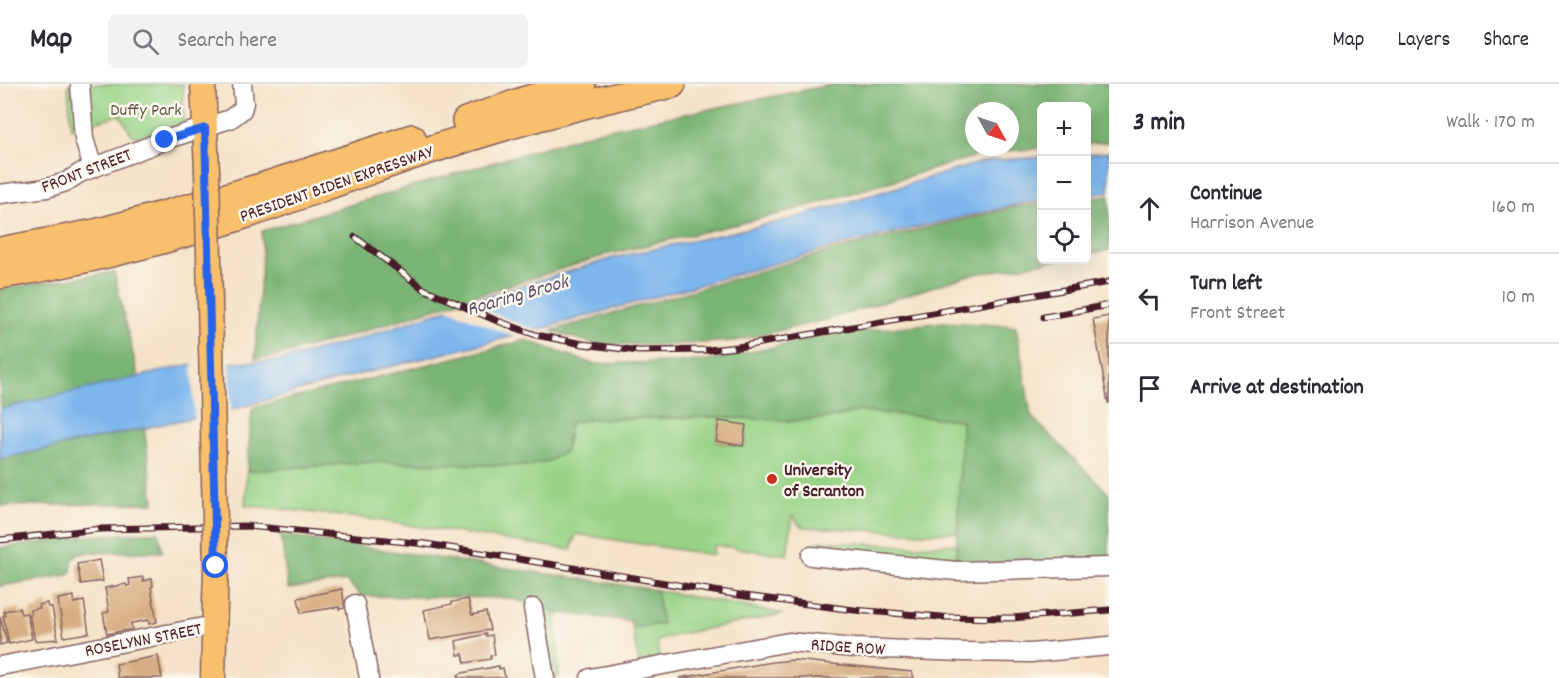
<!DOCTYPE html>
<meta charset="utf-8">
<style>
:root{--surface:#fff;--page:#f2f2f3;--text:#2b2b33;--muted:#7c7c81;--line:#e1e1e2}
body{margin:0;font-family:Dekko,sans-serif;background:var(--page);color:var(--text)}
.controls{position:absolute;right:18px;top:18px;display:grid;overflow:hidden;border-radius:9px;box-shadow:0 6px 24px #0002}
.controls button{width:54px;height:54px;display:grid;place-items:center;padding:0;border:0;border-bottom:2px solid var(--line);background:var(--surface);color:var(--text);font:30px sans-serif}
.compass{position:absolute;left:965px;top:18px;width:54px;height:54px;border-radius:50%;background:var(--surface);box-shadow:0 6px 24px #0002;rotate:130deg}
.stop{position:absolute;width:18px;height:18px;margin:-14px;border:4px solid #2563eb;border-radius:50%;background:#fff}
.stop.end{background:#2563eb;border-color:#fff;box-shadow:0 2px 6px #0008}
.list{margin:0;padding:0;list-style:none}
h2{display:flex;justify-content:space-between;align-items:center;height:78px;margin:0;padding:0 24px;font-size:26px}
h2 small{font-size:20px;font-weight:400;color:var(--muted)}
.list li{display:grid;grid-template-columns:39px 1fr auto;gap:18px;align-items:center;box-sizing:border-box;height:90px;padding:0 24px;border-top:2px solid var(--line)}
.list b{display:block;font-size:22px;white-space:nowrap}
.list p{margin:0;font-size:20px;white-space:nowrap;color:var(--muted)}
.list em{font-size:20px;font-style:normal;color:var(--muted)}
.icon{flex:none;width:33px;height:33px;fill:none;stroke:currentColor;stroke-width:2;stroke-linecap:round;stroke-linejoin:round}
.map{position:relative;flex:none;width:1109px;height:594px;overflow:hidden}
header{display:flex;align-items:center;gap:36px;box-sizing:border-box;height:84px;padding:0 30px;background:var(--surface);border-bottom:2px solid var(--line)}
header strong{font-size:28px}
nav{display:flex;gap:33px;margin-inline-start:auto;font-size:21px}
.search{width:420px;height:54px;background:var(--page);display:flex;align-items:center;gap:15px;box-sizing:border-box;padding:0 21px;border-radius:9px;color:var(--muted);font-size:22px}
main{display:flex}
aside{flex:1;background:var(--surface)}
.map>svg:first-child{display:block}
</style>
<header>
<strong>Map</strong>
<div class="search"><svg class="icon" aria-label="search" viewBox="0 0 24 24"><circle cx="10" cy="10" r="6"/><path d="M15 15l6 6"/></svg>Search here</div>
<nav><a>Map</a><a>Layers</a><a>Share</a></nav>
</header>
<main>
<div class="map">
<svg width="1109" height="594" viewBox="0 0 1109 594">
<rect width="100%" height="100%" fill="#fbf7ec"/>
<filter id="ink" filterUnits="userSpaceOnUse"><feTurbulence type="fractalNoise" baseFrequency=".0167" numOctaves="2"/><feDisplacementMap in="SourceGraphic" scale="12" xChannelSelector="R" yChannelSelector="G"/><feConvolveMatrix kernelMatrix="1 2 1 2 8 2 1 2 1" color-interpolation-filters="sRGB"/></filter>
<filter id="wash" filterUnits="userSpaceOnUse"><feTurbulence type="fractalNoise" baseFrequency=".008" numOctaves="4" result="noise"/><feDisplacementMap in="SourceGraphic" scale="24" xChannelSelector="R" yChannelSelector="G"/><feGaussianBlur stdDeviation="1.35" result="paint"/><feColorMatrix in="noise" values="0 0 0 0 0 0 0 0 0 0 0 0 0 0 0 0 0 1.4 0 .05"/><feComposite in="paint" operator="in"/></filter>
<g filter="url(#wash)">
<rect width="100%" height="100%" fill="#f5e2c8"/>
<g fill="#98d387" stroke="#717959" stroke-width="1.5" fill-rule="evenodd">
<polygon points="68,0 183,0 184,41 138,53 132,51 120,31 71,44"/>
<path d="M858,327l105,9 -6,112 -31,1 -122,-6 -5,-2 -6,-10 -6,40 -73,-10 -1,10 -137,-21 -5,16 -201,-31 -125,-14 2,-34 124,-9 197,-23v-7l3,-10 23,-3 127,-2 72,4 43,-4zM719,337l27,13 -1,12 -29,-4z"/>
<polygon points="821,457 910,462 957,460 956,480 804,464"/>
<polygon points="656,506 783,530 675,551 657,557 659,575 639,579 632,544 662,540"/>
<polygon points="542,523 560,529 556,533 559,593 555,594"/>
</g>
<g fill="#7ab574" stroke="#626a50" stroke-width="1.5" fill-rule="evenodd">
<path d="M835,0h274v58l-22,2 -1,-38h-44l-1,42 -54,5 -203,60 -175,41 -261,82 -74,21 -19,2 7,-104v-24l337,-100zM974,27h36v36h-36z"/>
<polygon points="1109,112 1109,166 1087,170 1087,115"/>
<polygon points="1041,120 1042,176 1058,176 970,191 829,235 735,257 668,261 596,260 551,247 834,166 1015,123"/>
<polygon points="114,188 137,288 154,419 0,422 0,205"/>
<polygon points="944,238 1016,242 1031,332 1109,410 1109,480 956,480 962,336 858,327 836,333 793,337 721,333 594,335 571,338 568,348 566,367 549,377 528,382 371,378 247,387 252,324 526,256 593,280 707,277 836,250"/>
<polygon points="159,448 162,468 87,468 78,471 72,476 71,488 67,491 0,502 0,464 86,452"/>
<polygon points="281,451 656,506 662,540 632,544 631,537 560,529 510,514 361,512 346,497 288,505"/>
</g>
<g fill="#7cb6ed" stroke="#636a8c" stroke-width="1.5">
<polygon points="1109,68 1109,108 1087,111 1087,70"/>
<polygon points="1041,73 1041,117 1015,121 841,161 526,249 349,293 238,324 0,375 0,325 192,280 279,277 355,256 475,216 613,174 791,135 985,77"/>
</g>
<g fill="#f5e2c8">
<polygon points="464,216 481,224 541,248 517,254 443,223"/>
<polygon points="230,276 231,329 194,337 192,277"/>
</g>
<g id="blocks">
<g fill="#d7ae83">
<polygon points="1109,232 1109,319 1108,319 1093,235"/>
<polygon points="719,337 746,341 743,362 716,357"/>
<polygon points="99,476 103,497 81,500 77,480"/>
<polygon points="143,493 143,497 152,495 153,502 151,503 157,538 149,540 148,536 133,539 131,539 132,545 107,550 103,529 109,528 105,504 126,500 127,502 130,501 129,495"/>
<polygon points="342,505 345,524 339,525 339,523 301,529 298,514"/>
<polygon points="74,512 74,519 84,517 89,549 64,553 58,515"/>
<polygon points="468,515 472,531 486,528 490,546 430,556 424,526 452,520 452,518"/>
<polygon points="47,519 48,523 52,523 58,555 35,557 29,531 31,531 30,526 40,524 39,521"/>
<polygon points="19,524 21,530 27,529 32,555 9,560 3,532 5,532 4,527"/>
<polygon points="0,533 7,559 0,561"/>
<polygon points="486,550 486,552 492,551 495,571 490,572 491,575 465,579 463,570 458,571 456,557"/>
<polygon points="158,572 162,594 118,594 116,580"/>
<polygon points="793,576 912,588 914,594 679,594 773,578"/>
<polygon points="499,582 499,585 503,584 505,594 458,594 458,591 462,589"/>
</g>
</g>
</g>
<g filter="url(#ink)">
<use href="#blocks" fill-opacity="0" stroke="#866362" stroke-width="1.5"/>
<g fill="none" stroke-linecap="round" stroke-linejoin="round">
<defs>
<g id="minor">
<polyline points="80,0 84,55 93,84"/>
<polyline points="0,110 47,104 66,98 80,89 165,56 230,35 242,26 244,19 242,0"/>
<polyline points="811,472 956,487 1109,483"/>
<polyline points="355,520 369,594"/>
<polyline points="533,524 545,594"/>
<polyline points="0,582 214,541"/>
<polyline points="590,594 789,558 855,564 964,568 1031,569 1109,562"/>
</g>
<g id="major">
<polyline points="203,0 207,86"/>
<polyline points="213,594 216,482"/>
</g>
<g id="highway">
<polyline points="466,37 526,16 582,0"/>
<polyline points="0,167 95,149 163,131 258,104 412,54"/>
<path d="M0,191c85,-13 169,-35 251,-62 54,-19 108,-39 163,-58 84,-28 170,-52 258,-71"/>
</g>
</defs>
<use href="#minor" stroke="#866362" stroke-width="21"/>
<use href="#major" stroke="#866362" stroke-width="27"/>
<use href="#highway" stroke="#866362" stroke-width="30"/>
<use href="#minor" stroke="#fff" stroke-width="18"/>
<use href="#major" stroke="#f8bf6c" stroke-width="24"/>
<use href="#highway" stroke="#f8bf6c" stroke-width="27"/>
<defs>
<g id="rail">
<polyline points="355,153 424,205 495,236 536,251 583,260 639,267 708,266 738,263 1109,198"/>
<polyline points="1044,233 1109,221"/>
<polyline points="0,456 99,445 247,442 426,460 745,512 854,526 942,533 1012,534 1109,526"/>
</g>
</defs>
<use href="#rail" stroke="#4a1f2b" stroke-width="7"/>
<use href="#rail" stroke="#fbf7ec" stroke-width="4.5" stroke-dasharray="14" stroke-linecap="butt"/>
<defs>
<polyline id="major-bridge" points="207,86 216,482"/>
</defs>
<use href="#major-bridge" stroke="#866362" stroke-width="27" stroke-linecap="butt"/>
<use href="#major-bridge" stroke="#f8bf6c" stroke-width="24"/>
</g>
</g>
<g fill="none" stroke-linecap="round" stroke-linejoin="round" filter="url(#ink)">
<polyline stroke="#2563eb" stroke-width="8" points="165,56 205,44 216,482"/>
</g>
<circle fill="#c8321e" stroke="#fbf7ec" stroke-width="2" cx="772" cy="395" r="6"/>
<g text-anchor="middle" stroke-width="5" stroke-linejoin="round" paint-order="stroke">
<g font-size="18" fill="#615547" stroke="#fbf7ec">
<text x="146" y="31">Duffy Park</text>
</g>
<g font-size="18" fill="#4a1f2b" stroke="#fbf7ec">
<text transform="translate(86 86) rotate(-21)" y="6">FRONT STREET</text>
<text transform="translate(336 99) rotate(-19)" y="6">PRESIDENT BIDEN EXPRESSWAY</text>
<text transform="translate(143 555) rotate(-11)" y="6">ROSELYNN STREET</text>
<text transform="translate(848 562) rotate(4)" y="6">RIDGE ROW</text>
</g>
<g font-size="18" font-weight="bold" fill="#4a1f2b" stroke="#fbf7ec" text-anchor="start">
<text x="784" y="391">University<tspan x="784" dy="21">of Scranton</tspan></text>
</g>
<g font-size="20" font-style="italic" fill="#5c546f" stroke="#fbf7ec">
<text transform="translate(517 210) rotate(-16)" y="7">Roaring Brook</text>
</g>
</g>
</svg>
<div class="controls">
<button>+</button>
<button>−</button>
<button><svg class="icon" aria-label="locate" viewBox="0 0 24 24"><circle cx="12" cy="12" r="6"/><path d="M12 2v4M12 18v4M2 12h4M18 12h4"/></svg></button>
</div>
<svg class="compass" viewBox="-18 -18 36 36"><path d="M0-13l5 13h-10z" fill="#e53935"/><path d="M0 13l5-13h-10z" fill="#7c7c81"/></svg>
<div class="stop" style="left:216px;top:482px"></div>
<div class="stop end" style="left:165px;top:56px"></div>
</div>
<aside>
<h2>3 min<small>Walk · 170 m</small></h2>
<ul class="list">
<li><svg class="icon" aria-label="ahead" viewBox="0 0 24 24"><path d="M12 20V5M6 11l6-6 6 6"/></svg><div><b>Continue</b><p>Harrison Avenue</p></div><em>160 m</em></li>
<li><svg class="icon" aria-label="left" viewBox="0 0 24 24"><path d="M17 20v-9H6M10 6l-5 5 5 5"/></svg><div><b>Turn left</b><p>Front Street</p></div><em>10 m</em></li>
<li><svg class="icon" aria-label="arrive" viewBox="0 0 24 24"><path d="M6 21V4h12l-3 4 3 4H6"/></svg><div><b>Arrive at destination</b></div></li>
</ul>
</aside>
</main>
